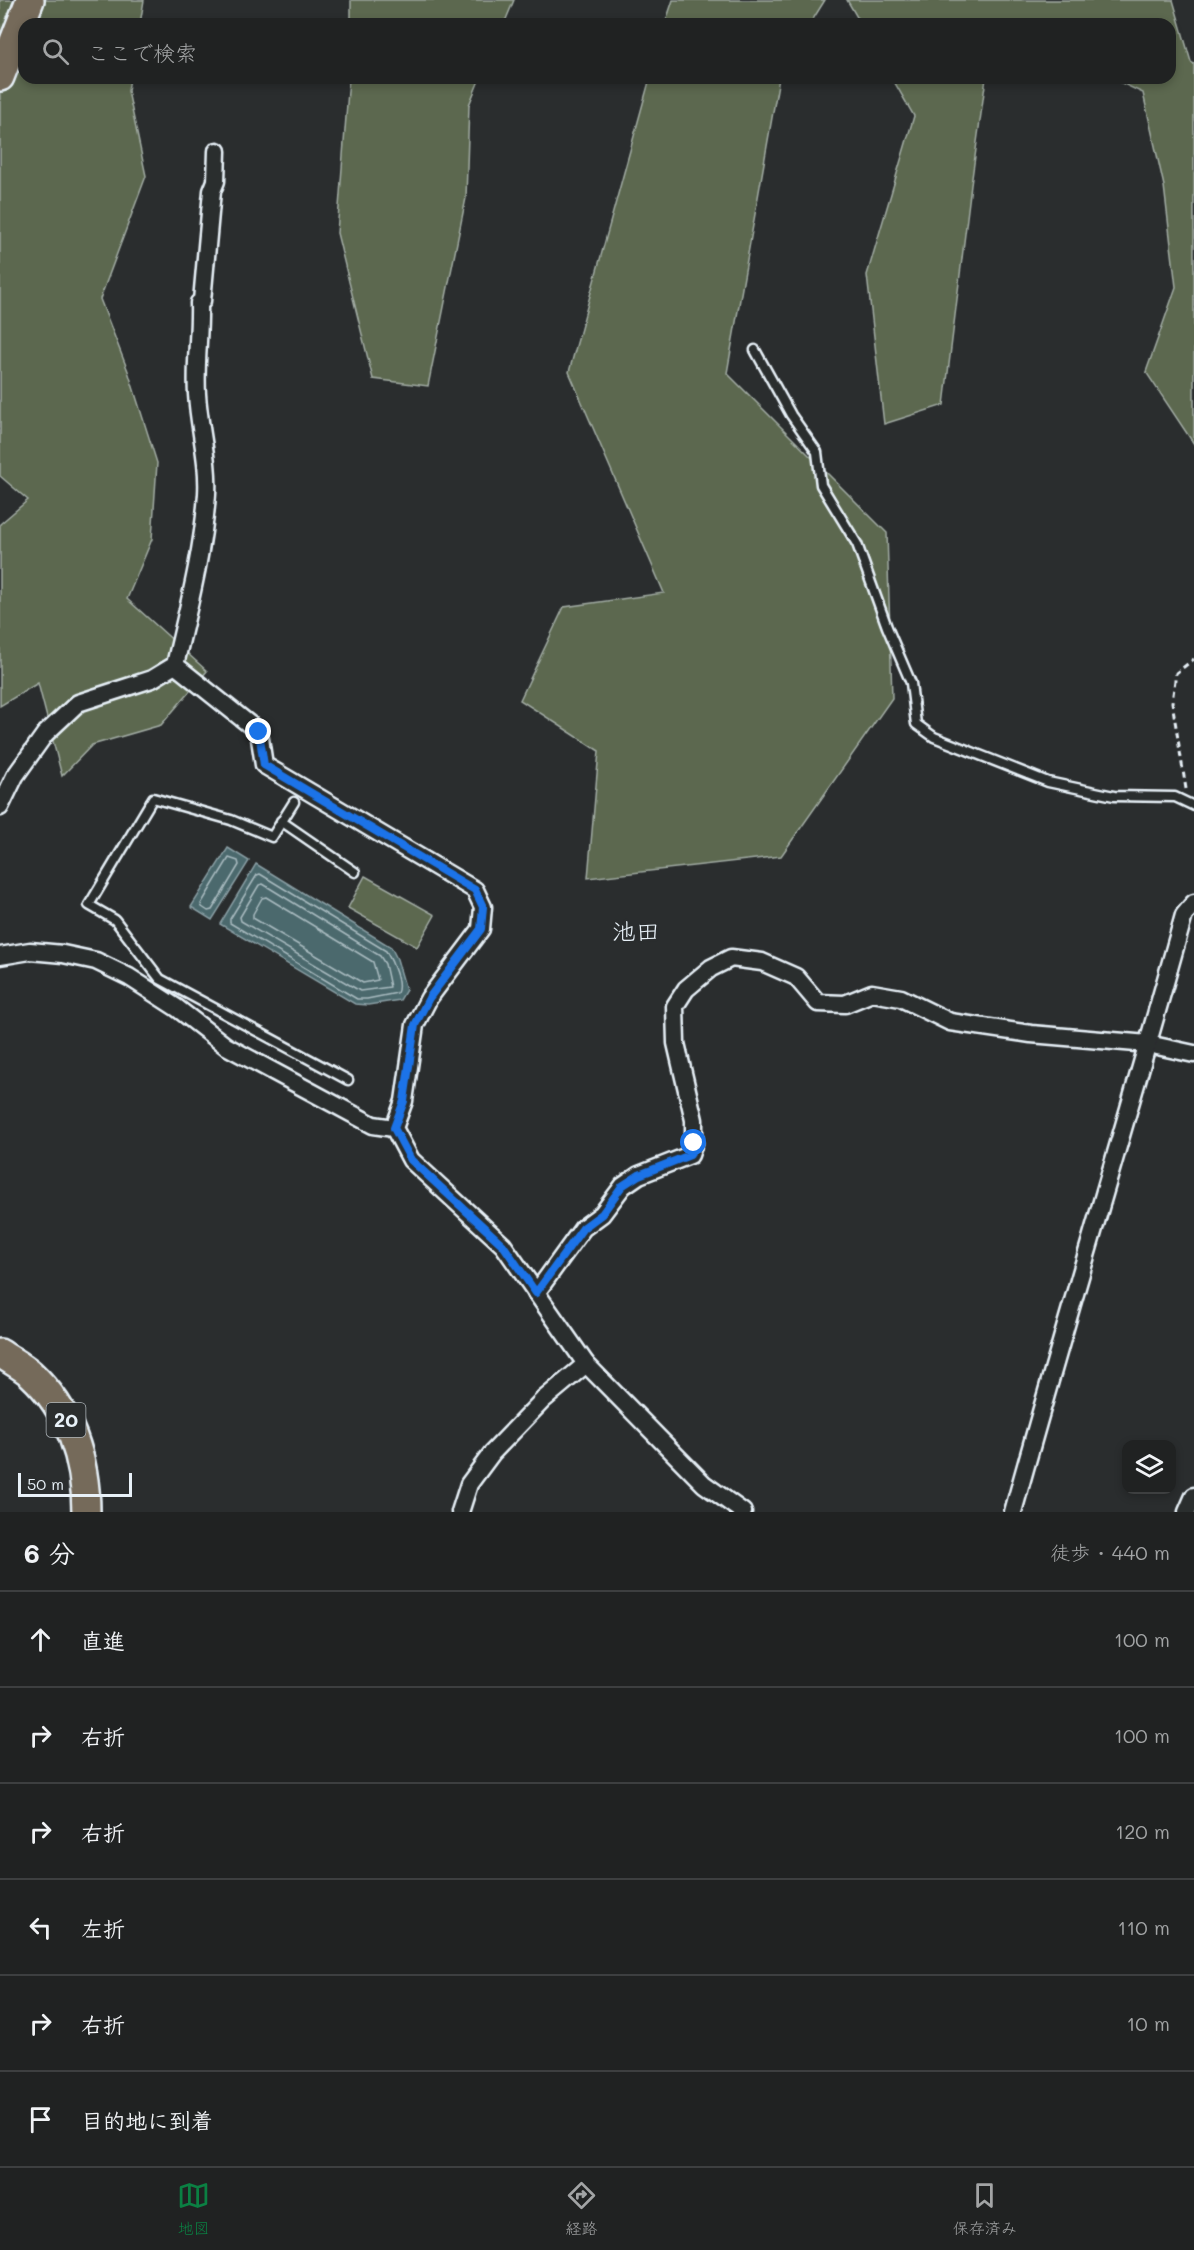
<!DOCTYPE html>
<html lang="ja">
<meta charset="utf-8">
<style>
:root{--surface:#202222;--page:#282a2a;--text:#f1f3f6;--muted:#a2a4a5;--line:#3d3f40;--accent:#0b8043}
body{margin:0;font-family:Mali,"Klee One",sans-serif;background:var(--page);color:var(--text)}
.controls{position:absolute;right:18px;bottom:18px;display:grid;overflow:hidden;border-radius:12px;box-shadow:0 3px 9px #0003}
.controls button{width:54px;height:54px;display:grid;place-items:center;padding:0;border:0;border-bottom:2px solid var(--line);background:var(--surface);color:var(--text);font:30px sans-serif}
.scale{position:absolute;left:18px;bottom:15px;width:114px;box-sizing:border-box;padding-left:6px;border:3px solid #e8f1f8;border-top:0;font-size:16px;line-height:21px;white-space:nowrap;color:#e8f1f8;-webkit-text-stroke:4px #2a2d2e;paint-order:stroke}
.stop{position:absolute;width:18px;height:18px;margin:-14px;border:4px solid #1a73e8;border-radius:50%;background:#fff}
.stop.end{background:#1a73e8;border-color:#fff;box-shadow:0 2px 6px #0008}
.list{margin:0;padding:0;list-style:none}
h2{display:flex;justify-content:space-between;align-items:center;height:78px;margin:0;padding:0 24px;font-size:26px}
h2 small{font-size:20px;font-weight:400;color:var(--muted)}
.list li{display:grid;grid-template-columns:39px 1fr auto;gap:18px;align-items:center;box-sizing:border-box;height:96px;padding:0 24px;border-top:2px solid var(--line)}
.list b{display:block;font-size:22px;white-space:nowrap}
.list em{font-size:20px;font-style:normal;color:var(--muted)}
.icon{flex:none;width:33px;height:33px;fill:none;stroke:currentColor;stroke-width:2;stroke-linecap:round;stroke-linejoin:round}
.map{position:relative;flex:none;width:1194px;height:1512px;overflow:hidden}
.search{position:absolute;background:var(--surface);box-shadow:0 3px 9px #0003;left:18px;right:18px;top:18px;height:66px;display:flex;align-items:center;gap:15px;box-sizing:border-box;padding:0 21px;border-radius:18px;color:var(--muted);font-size:22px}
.sheet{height:654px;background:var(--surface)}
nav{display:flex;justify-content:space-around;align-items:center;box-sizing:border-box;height:84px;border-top:2px solid var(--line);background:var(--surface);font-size:16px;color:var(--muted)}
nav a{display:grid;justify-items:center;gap:3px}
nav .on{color:var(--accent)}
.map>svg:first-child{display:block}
</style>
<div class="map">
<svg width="1194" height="1512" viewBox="0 0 1194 1512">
<rect width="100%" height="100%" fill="#2a2d2e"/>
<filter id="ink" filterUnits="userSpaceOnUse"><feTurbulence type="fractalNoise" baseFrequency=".0167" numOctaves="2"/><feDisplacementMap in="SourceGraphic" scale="12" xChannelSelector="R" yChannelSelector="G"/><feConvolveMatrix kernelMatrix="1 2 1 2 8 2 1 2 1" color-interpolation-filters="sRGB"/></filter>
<g filter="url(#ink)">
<g fill="#5c6850" stroke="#a2aca4" stroke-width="1.5">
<polygon points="0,0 144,0 140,24 24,24 24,78 130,78 128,91 146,176 100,299 128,371 157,463 152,539 127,599 207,671 161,725 92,745 62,776 38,683 0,706 0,524 28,500 0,476"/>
<polygon points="351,0 514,0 504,24 351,24"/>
<polygon points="673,0 825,0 810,24 665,24"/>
<polygon points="847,0 1173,0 1191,62 1194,64 1194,444 1146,372 1176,287 1164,186 1143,93 1111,78 1170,78 1170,24 861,24"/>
<polygon points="349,78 480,78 469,105 466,198 428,386 373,379 337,233"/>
<polygon points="650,78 779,78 727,373 887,533 892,698 781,856 588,878 599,751 520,700 564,607 664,593 569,372"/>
<polygon points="892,78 986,78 971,185 944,405 884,424 867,275 914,116"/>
<polygon points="365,876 435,915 417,947 348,908"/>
</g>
<g fill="#4b696d" stroke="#8a9fa5" stroke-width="1.5">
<polygon points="228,848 249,861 212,920 191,907"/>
<polygon points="256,864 391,947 397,959 406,990 400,1000 368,1005 355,1004 220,924"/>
</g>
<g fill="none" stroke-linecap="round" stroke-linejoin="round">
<g stroke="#a9bbc0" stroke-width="1.5">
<polygon points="229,858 238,861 239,865 212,910 208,911 202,907 201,904"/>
<path d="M260,874l126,77c6,10 16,32 11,42l-30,6h-10l-127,-76v-4l27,-44z"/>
<polygon points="263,884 380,956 385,964 390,987 360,991 241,921 240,917 259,885"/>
<polygon points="266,897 373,962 378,980 363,983 253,918 253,914 262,898"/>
</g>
<defs>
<g id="lane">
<polyline points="755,350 791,415 817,452 821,485 857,544 887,627 911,683 916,724 934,737 1048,782 1114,796 1175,797 1194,806"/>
<polyline points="294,802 272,837 231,820 153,798 89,905 115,920 160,979 348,1080"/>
<polyline points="281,821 355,872"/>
</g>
<g id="street">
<polyline points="175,665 259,732 264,765 475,890 483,907 481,929 429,998 415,1025 404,1101 394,1128 411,1160 503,1245 586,1364 704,1484 743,1512"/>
<path d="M0,807l15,-31 30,-42 33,-31 74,-24 23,-14c13,-56 28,-113 32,-171 2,-34 -8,-66 -10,-100 -2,-30 3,-61 2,-91l3,-2 10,-110 4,-10 1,-30"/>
<polyline points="0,956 30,951 63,954 96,961 129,977 177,1008 226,1046 373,1125 394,1128"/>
<polyline points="536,1293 583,1228 602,1214 623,1186 639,1175 690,1155 694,1143 694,1120 676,1043 675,1006 686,989 711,968 731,958 762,962 796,977 818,1003 845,1004 872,993 901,998 950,1022 1031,1034 1148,1044 1194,1054"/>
<polyline points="460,1512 469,1484 492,1453 543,1400 586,1364"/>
<path d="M1013,1512c55,-200 116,-398 171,-597l10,-12"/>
<polyline points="1187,1512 1194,1496"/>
</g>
<g id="primary">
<polyline points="0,77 30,0"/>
<path d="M0,1353c10,7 22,13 31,21 39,36 55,86 55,138"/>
</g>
</defs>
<use href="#lane" stroke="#e8f1f8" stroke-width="13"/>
<use href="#street" stroke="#e8f1f8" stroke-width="21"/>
<use href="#primary" stroke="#e8f1f8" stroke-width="32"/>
<polyline stroke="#e8f1f8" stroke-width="3" stroke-dasharray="6 4.5" stroke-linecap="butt" points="1186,789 1172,702 1176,673 1194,659"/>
<use href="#lane" stroke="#2a2d2e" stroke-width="8"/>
<use href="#street" stroke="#2a2d2e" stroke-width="16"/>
<use href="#primary" stroke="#746a5a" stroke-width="27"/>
</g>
</g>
<g fill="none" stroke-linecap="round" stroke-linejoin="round" filter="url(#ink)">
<polyline stroke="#1a73e8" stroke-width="8" points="259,732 264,765 475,890 483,907 481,929 429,998 415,1025 404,1101 394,1128 411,1160 503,1245 536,1293 583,1228 602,1214 622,1186 639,1175 690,1155 694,1143"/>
</g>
<g text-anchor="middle" stroke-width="5" stroke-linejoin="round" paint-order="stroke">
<rect fill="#2a2d2e" stroke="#afb6bb" stroke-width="1.5" x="46.5" y="1403" width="39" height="34" rx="4.5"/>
<g font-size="20" font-weight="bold" fill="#e8f1f8">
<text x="66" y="1427">20</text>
</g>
<g font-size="24" fill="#e8f1f8" stroke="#2a2d2e">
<text x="636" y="940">池田</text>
</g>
</g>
</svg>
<div class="controls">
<button><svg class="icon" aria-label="layers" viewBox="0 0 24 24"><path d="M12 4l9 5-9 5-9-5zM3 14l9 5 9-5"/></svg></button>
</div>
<div class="scale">50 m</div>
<div class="stop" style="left:694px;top:1143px"></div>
<div class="stop end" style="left:259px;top:732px"></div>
<div class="search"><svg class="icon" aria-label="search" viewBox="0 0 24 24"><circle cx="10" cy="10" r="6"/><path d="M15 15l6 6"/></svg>ここで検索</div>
</div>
<section class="sheet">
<h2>6 分<small>徒歩 · 440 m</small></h2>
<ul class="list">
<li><svg class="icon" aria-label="ahead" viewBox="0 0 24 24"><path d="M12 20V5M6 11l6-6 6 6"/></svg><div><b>直進</b></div><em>100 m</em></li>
<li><svg class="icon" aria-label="right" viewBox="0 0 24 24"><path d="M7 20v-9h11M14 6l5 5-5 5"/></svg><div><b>右折</b></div><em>100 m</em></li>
<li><svg class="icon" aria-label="right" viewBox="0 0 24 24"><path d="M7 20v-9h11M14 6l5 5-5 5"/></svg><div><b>右折</b></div><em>120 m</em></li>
<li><svg class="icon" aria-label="left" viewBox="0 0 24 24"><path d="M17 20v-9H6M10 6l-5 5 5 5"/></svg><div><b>左折</b></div><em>110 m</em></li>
<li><svg class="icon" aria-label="right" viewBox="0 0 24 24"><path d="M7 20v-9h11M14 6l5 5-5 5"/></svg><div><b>右折</b></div><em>10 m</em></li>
<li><svg class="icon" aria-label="arrive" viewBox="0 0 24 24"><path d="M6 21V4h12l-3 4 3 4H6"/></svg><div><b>目的地に到着</b></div></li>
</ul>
</section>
<nav>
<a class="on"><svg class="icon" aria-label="map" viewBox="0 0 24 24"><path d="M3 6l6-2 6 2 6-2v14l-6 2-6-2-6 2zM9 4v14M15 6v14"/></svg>地図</a>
<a><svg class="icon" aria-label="directions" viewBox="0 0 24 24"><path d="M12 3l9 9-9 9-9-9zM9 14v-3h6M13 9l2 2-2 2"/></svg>経路</a>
<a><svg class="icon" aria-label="saved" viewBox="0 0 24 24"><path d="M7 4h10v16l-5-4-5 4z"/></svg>保存済み</a>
</nav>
